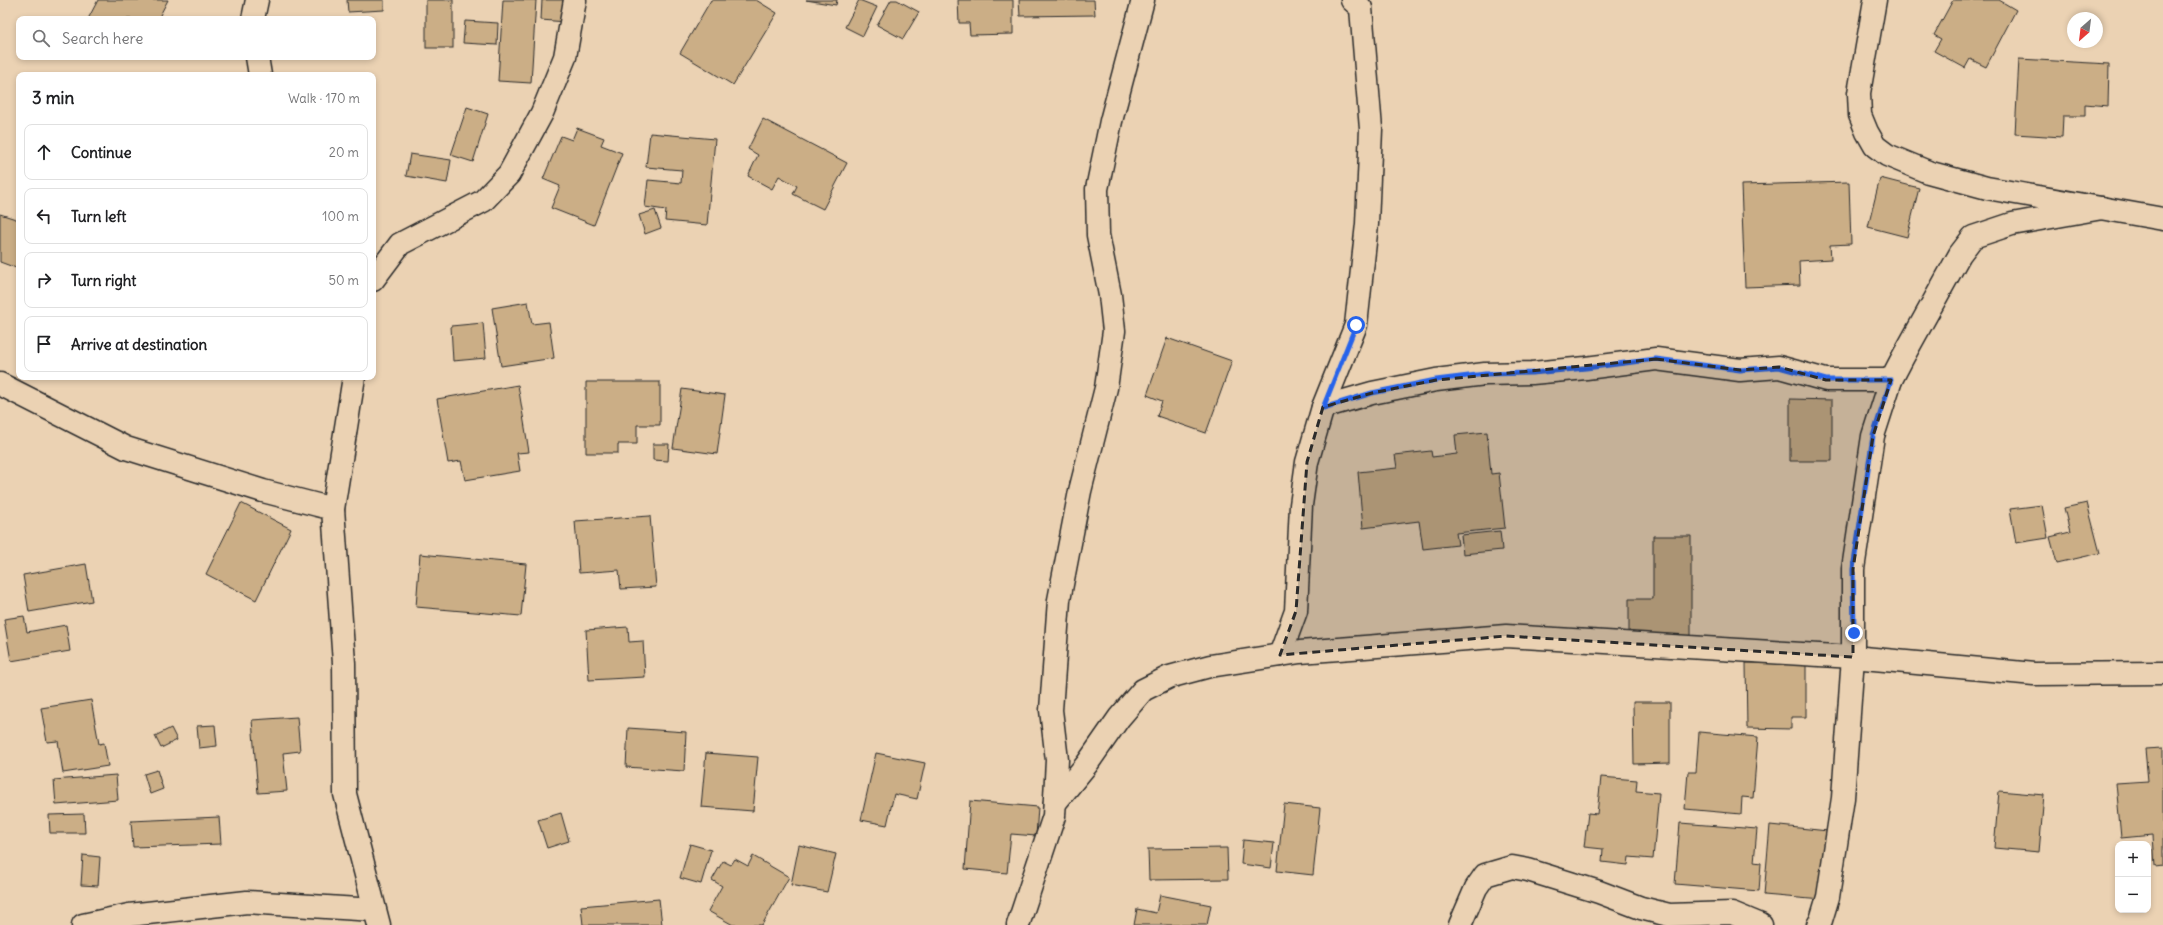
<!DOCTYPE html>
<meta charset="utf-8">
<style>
:root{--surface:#fff;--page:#f6f6f6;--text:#202124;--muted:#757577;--line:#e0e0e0}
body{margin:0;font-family:Delius,sans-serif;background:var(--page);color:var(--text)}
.controls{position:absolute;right:12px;bottom:12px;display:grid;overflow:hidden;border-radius:8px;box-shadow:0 2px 6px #0003}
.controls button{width:36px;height:36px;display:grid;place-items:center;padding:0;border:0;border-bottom:1px solid var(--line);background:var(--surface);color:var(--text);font:20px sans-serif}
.compass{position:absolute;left:2067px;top:12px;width:36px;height:36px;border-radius:50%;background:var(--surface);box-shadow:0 2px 6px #0003;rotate:208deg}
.stop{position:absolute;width:12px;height:12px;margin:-9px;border:3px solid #2563eb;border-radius:50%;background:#fff}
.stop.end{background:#2563eb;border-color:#fff;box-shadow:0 1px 4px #0008}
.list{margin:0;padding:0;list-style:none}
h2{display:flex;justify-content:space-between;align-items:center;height:52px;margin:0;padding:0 16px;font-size:17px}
h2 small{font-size:13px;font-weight:400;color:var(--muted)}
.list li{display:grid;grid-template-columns:26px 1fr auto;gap:12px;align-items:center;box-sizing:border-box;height:56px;margin:0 8px 8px;padding:0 8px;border:1px solid var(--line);border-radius:8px}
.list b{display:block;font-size:15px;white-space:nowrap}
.list em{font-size:13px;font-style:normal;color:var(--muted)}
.icon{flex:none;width:22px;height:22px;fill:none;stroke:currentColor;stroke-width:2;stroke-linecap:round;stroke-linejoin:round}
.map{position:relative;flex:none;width:2163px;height:925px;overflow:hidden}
.search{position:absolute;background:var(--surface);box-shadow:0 2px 6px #0003;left:16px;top:16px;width:360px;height:44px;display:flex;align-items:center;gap:10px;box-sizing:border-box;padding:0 14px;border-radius:8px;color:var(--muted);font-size:15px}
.panel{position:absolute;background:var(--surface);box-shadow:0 2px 6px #0003;left:16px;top:72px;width:360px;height:308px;border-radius:8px}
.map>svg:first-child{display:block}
</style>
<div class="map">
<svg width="2163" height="925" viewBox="0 0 2163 925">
<rect width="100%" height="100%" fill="#ebd2b3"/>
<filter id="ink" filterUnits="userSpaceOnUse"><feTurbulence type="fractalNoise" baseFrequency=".025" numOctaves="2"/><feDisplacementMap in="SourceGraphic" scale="8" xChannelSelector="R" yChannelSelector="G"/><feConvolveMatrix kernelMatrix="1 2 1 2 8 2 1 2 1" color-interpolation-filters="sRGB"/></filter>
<g filter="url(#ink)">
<g fill="#cbae86" stroke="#2b2b2b">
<polygon points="98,0 168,0 158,19 88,19"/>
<polygon points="347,0 384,0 384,10 348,12"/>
<rect x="426" y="0" width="27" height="48"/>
<polygon points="503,0 536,0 531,83 498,81"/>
<polygon points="542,0 567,0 566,22 541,20"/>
<polygon points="711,0 756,0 777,13 733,85 680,53"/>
<polygon points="806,0 837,0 836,5"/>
<polygon points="859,0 877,7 863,36 845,27"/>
<polygon points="891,0 897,0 919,12 903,39 877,25"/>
<polygon points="958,0 1013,0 1013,34 970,35 969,23 959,23"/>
<polygon points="1019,0 1094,0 1095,15 1020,16"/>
<polygon points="1953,0 1999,0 2016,10 1986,67 1970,59 1965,68 1934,51 1941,39 1934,35"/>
<polygon points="465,21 498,23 497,45 463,43"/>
<polygon points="2019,59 2109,64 2108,106 2085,104 2085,116 2063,116 2062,137 2015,134"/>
<polygon points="467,107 488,114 473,162 451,155"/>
<polygon points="763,119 847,163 823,209 793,194 797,186 779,176 772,189 748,176 758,155 748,149"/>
<polygon points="577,128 604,138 601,145 622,153 594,225 551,208 560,186 543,179 561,136 572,140"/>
<polygon points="650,133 715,139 707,225 665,221 666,210 645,207 648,180 681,183 682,170 646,167"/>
<polygon points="410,154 451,160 447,183 406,176"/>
<polygon points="1880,178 1919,188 1907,237 1868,227"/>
<polygon points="1849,182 1851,244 1830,245 1831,259 1799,261 1800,285 1745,287 1741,185"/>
<polygon points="655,210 661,228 645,234 639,215"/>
<polygon points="0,214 19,220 19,269 0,262"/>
<polygon points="528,302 532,324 549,322 554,358 501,366 492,308"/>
<polygon points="483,323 486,358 453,361 451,326"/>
<polygon points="1167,338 1232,361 1206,433 1157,416 1162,401 1147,395"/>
<polygon points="586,382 660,382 660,425 637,425 637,444 618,444 618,453 586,453"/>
<polygon points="518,385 529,452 517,453 520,471 465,480 461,461 448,463 437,399"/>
<polygon points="682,389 725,395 717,454 673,448"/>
<polygon points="1790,399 1832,400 1832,461 1790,461"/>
<polygon points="1487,432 1491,474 1499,473 1505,528 1456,533 1458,545 1423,549 1419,521 1363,528 1358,472 1397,468 1395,455 1431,451 1432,457 1457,454 1455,435"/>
<polygon points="653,444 669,444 668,461 653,460"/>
<polygon points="241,503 291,529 256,600 206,574"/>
<polygon points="2087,503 2100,553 2057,563 2050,537 2070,532 2064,508"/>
<polygon points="2042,505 2048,538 2016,543 2010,509"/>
<polygon points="650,516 656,587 621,589 619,570 579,573 575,521"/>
<polygon points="1500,531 1502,550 1463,554 1461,535"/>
<polygon points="1653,536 1691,536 1691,638 1629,638 1629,599 1653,599"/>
<polygon points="420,554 526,564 521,616 416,607"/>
<polygon points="86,564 92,601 29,612 23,575"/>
<polygon points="24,616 27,632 66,625 70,651 11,661 4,619"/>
<polygon points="628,627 629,642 643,641 645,677 589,680 586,630"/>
<polygon points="1746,663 1806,663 1806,717 1791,717 1791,729 1747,728"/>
<polygon points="91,700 99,744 104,743 108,766 63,773 58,741 47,742 41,708"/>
<polygon points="1633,702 1670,702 1670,763 1634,764"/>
<polygon points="297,717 300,751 283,753 287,791 258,793 252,720"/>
<polygon points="215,725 217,746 199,748 197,726"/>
<polygon points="171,728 177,740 161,748 155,736"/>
<polygon points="628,728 686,732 684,771 626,767"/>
<polygon points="1699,732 1758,737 1753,798 1742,797 1741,814 1685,809 1688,772 1696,772"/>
<polygon points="2163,748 2163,865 2155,866 2153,835 2121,838 2116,783 2148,781 2145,749"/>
<polygon points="706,753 758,757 753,811 701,807"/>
<polygon points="876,753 925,763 917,799 894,794 887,825 861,820"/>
<polygon points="157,770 163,789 150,794 144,774"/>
<polygon points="116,775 118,800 56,805 54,780"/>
<polygon points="1601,777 1637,780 1636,791 1659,793 1653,859 1629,857 1628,865 1602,862 1603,849 1584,847 1588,813 1597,814"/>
<polygon points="1999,791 2044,795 2039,852 1994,848"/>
<polygon points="970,801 1038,807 1036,836 1011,834 1007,873 965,869"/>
<polygon points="1284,804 1320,808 1313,875 1277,871"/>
<polygon points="561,813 569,841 547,848 538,820"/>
<polygon points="84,814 85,833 50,833 49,815"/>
<polygon points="219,817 221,844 133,847 131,821"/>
<polygon points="1680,823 1757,829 1754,862 1761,863 1759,891 1675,884"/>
<polygon points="1770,825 1828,831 1822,900 1764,895"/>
<polygon points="1243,840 1274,843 1271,868 1241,864"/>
<polygon points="690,844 711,850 701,884 680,878"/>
<polygon points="799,845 836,854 827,892 791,885"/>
<polygon points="1227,848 1228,879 1149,880 1148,849"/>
<polygon points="83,855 100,857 98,886 81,885"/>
<polygon points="753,856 789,877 762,925 733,925 708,911 722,886 712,880 723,861 731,865 735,859 748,866"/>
<polygon points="1160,895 1211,905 1207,925 1134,925 1137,909 1156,913"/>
<polygon points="659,899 662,925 583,925 581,906"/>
</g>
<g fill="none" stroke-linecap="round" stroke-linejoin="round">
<defs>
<g id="street">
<polyline points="1875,0 1859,93 1860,115 1867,132 1875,146 1887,155 1928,172 1987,188 2163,219"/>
<polyline points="253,19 257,0"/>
<polyline points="257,57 260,75"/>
<polyline points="373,280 400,244 483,201 509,174 542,113 565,57 575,0"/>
<polyline points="354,377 333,509 344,663 345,794 379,925"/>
<polyline points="0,384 126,448 263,491 333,509"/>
<polyline points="1323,407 1372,393 1436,380 1485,374 1532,373 1586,368 1656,359 1740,370 1779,367 1826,380 1891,380"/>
<polyline points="1280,655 1296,611 1301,505 1307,462 1323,407 1356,325 1367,224 1371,129 1361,8 1352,0"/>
<polyline points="1055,803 1087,764 1119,718 1143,690 1169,677 1210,666 1300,652 1506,636 1853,657 2034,674 2163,673"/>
<polyline points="83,925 129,915 247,902 374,910"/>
<polyline points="1018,925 1054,816 1057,760 1051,710 1059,600 1080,491 1106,388 1114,331 1110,295 1098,235 1097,189 1111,121 1143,0"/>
<polyline points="1460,925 1476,888 1485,875 1512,867 1528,870 1599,892 1641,908 1669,915 1732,913 1761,925"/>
<polyline points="1818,925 1821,920 1828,897 1843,798 1853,657 1853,569 1873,436 1891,380 1903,357 1960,254 1973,237 2012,224 2102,208"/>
</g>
</defs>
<use href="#street" stroke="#2b2b2b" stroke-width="25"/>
<use href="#street" stroke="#ebd2b3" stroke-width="22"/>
</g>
</g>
<g fill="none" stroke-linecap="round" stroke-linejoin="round" filter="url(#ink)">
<polyline stroke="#2563eb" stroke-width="5" points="1356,325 1323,408 1372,393 1436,380 1485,374 1532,373 1586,368 1656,359 1740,370 1779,367 1826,380 1891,380 1873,436 1853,569 1854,633"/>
</g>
<path fill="#2b2b2b" fill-opacity="0.2" stroke="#2b2b2b" stroke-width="3" stroke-dasharray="8 5" stroke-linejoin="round" d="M1656,359l84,11 39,-3 47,13h65l-18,56 -20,133v88l-347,-21 -226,19 16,-44 11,-149 16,-55 49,-14 64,-13z"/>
</svg>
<div class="controls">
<button>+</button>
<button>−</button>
</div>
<svg class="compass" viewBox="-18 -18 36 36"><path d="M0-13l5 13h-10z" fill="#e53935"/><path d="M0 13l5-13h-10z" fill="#757577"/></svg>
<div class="stop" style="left:1356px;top:325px"></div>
<div class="stop end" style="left:1854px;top:633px"></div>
<div class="search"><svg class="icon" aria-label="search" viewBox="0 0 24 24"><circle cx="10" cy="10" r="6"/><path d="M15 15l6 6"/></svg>Search here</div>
<section class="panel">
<h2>3 min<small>Walk · 170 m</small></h2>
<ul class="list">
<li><svg class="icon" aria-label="ahead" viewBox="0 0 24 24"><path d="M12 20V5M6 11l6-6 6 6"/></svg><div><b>Continue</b></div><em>20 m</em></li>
<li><svg class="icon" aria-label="left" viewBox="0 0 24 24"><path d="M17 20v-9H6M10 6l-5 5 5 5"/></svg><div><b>Turn left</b></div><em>100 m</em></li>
<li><svg class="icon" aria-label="right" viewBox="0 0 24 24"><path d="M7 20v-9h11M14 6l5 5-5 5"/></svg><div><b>Turn right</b></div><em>50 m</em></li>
<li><svg class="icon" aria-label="arrive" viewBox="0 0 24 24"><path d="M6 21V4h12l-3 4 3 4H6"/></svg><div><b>Arrive at destination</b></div></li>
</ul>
</section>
</div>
